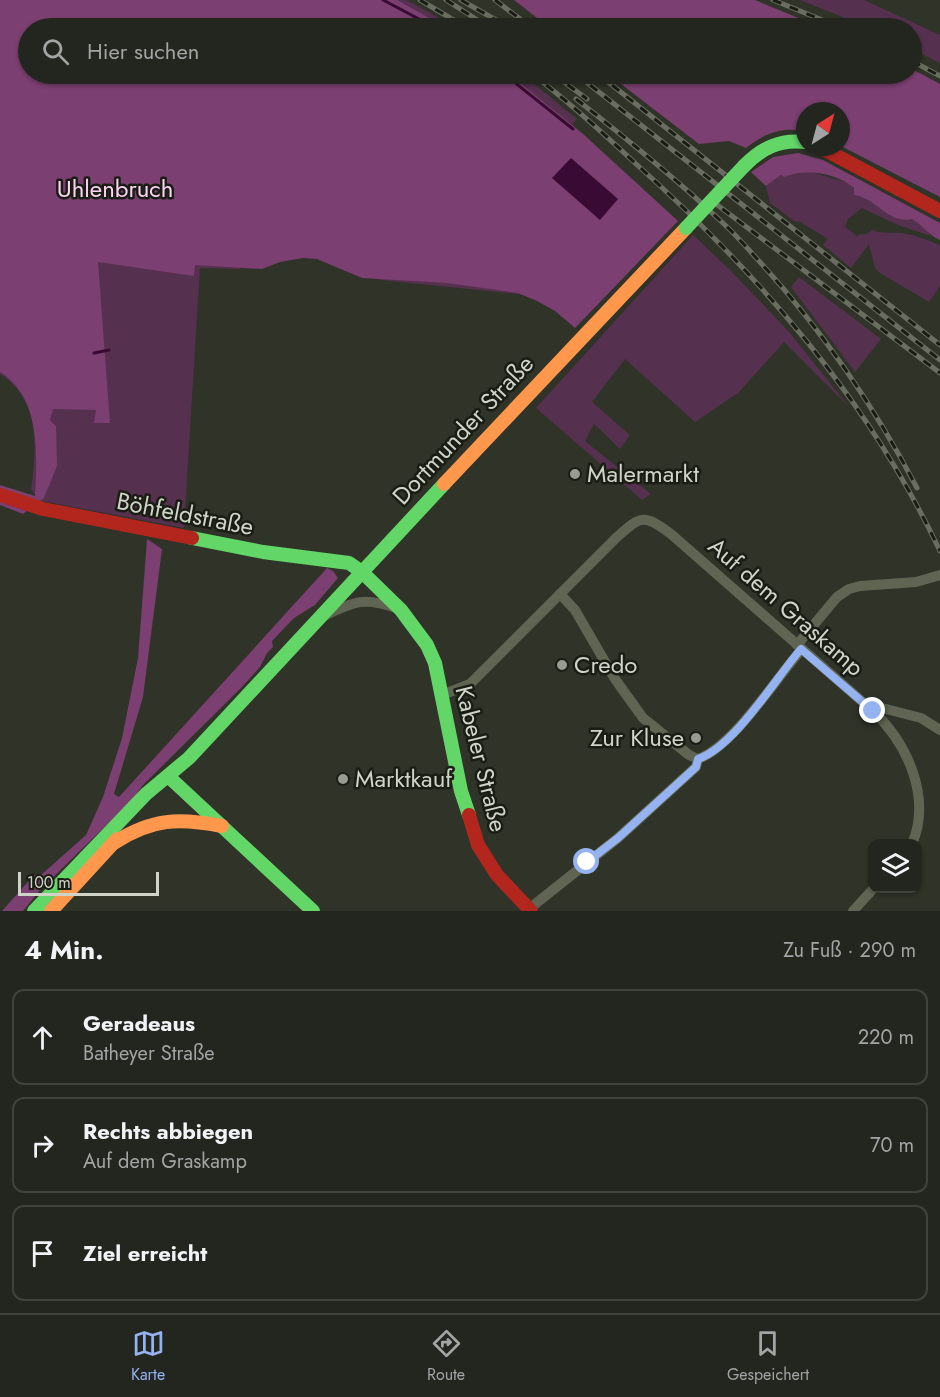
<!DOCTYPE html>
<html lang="de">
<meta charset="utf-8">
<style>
:root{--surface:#23261e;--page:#2b2e27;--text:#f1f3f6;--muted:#a3a5a4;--line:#40433c;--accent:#95b2f1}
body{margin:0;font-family:Jost,sans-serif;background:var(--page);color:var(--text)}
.controls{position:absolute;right:18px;bottom:18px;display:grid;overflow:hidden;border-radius:12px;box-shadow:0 2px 4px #0004}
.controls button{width:54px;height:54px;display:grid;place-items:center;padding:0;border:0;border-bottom:2px solid var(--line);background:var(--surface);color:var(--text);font:30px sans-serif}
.compass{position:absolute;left:796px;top:102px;width:54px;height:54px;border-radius:50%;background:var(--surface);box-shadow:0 2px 4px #0004;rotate:36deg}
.scale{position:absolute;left:18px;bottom:15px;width:141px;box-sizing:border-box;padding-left:6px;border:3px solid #cfd4c8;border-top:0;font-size:16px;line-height:21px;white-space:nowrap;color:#cfd4c8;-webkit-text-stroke:4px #1a1d14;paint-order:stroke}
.stop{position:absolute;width:18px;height:18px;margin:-14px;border:4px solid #95b2f1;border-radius:50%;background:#fff}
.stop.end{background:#95b2f1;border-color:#fff;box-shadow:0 2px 6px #0008}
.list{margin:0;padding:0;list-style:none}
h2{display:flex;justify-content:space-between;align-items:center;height:78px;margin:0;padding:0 24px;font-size:26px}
h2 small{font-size:20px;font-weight:400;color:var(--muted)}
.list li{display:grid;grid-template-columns:39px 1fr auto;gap:18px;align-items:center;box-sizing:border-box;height:96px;margin:0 12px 12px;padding:0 12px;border:2px solid var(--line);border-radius:12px}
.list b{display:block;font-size:22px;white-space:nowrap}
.list p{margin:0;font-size:20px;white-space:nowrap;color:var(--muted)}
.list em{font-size:20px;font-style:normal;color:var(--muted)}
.icon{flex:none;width:33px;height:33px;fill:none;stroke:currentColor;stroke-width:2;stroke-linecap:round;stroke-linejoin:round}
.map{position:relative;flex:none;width:940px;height:911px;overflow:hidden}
.search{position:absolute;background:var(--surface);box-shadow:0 2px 4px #0004;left:18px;right:18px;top:18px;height:66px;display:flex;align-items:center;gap:15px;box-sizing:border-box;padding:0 21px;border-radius:33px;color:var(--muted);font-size:22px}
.sheet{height:402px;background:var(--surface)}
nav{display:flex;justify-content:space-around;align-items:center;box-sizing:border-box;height:84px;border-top:2px solid var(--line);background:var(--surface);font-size:16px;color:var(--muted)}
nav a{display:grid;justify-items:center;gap:3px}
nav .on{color:var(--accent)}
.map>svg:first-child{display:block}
</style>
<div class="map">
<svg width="940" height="911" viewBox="0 0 940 911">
<rect width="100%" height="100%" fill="#2f3328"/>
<g fill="#56304f">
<path d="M0,0h407l50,28h-429v46h494l55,45 -55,63 14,114 -155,-16 -68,-26 -35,4 -40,11 -38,-1 -16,260 -142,-27 -11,-11c5,-42 11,-89 -31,-116z"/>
<polygon points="800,0 864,0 940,35 940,63 912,49 912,28 870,28"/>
<path d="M811,172l37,11 13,13 28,18 23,5 10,5 9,12 -33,-11 -36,-17 -14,11 -3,8 12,9 3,-2h7l5,-4c9,4 20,2 30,3 13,2 25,7 38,12v41l-11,16 -49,-29 -5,-5 -6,-24 -18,24 -28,-23 5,-6 -28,-17 -6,-1 -24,-18 -4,-17 15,-11 3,2 9,-4z"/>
<polygon points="693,235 729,269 790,333 849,407 784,342 738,393 695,422 625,359 592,402 630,435 620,449 594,424 585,441 651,494 642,500 536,408"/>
<polygon points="799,277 881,339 855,372 791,287"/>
</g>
<g fill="#7b3f71">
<path d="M0,0h397l50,28h-419v46h481l73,59 96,88 -103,107 -20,-17 -18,-10 -19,-8 -71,-10 -85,-5 -45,-19 -14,-1 -23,4 -18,7 -67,-4 -1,11 -96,-14 12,161h-16l2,-13 -43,-1 -3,11 6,6 1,40 -13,32 -21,16 -23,-9v-20l35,11c2,-43 6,-98 -35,-124z"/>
<polygon points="514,0 755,0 823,28 550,28"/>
<path d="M912,69l28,15v113l-99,-51v-35h-36v20c-24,-4 -40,2 -59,17l-17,-7 -30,3 -91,-70h304z"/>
<path d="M798,153l25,7 117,63v17c-12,-5 -17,-15 -28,-21 -22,6 -38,-22 -58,-24v-7c-18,-15 -48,-20 -70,-11l-3,-2 -15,11 -15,-14 22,-15z"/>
<polygon points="147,539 162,549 143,697 114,794 119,797 327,568 333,571 338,578 315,605 294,618 272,641 273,647 267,653 260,667 242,687 143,785 132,800 40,890 23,911 2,911 34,875 41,875 86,835 103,797 122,738 138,658"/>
</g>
<polygon fill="#390a33" points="571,158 618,199 600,220 552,178"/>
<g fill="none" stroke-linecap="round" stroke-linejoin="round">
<g stroke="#390a33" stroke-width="3">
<polyline points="383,0 436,28"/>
<polyline points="504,74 573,129"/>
<polyline points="94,353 109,350"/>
</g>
<g stroke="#5f6552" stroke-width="10">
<polyline points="560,594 575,610 615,679 643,718 689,755 698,759"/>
<path d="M326,615c29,-14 39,-18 70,-7"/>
<polyline points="797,645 837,597 849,589 860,586 916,582 940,575"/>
<path d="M442,695l28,-11 146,-146c25,-22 27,-25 55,-4l202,177c34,32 59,86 39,133"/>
<polyline points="873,711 878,707 921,718 940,730"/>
<path d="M529,909l89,-71 78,-71 2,-8c35,-12 78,-81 104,-110"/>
<polyline points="853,911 874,888"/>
</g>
<g stroke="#63d668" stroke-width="14">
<path d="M744,166c18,-18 36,-27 61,-24"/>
<polyline points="192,538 263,552 349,563 362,572 401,610 427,645 435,663 461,791 469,815"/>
<polyline points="169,777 313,911"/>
<polyline points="34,911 146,794 189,758 444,484"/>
</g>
<g stroke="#ff974d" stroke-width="14">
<polyline points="444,484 686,228"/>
<path d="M114,843c38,-25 65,-25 108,-17"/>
<polyline points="51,911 117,839"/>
</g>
<g stroke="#b3261e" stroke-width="14">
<polyline points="820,147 940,211"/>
<polyline points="0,495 43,509 192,538"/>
<polyline points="469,815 478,845 497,875 531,911"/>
</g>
<defs>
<g id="rail">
<polyline points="420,0 467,28"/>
<polyline points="446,0 490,28"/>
<polyline points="461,0 510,28"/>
<polyline points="495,0 532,28"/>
<polyline points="773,0 842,28"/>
<polyline points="912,61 940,76"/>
<path d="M532,74c36,27 70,58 103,89 124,111 233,236 305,388"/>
<polyline points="553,74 587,99"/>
<polyline points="576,74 940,360"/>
<polyline points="598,74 940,345"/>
<path d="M576,99c51,40 102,81 149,126 12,11 23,24 34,36 63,69 115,145 158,227"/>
<polyline points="708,198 940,373"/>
</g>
</defs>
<use href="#rail" stroke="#6a6e61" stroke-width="5"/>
<use href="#rail" stroke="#1a1d14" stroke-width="3" stroke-dasharray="9" stroke-linecap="butt"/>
<polyline stroke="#63d668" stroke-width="14" points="686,228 744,166"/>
</g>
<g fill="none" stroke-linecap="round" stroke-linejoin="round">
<path stroke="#95b2f1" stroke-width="8" d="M587,862l31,-24 78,-71 2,-8c37,-13 77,-80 103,-110l72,62"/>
</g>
<g fill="#979c90" stroke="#1a1d14" stroke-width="2">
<circle cx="575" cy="474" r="6"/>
<circle cx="562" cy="665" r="6"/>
<circle cx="696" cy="738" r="6"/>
<circle cx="343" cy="779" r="6"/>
</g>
<g text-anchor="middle" stroke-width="5" stroke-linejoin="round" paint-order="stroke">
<g font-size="24" fill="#fcd3f3" stroke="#1a1d14">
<text x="115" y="197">Uhlenbruch</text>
</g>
<g font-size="24" fill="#cfd4c8" stroke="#1a1d14">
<text transform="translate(463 430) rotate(-47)" y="8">Dortmunder Straße</text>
<text transform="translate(185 514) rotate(11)" y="8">Böhfeldstraße</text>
<text transform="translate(786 607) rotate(41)" y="8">Auf dem Graskamp</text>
<text transform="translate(481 759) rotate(76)" y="8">Kabeler Straße</text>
</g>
<g font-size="24" fill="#cfd4c8" stroke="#1a1d14" text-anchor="start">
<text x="587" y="482">Malermarkt</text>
<text x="574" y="673">Credo</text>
<text x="684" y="746" text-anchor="end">Zur Kluse</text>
<text x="355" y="787">Marktkauf</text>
</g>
</g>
</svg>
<div class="controls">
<button><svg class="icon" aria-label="layers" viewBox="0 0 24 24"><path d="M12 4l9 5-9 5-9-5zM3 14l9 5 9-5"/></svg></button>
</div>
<svg class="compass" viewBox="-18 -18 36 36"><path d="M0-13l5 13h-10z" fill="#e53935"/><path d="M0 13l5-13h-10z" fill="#a3a5a4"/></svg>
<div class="scale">100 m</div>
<div class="stop" style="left:587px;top:862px"></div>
<div class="stop end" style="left:873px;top:711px"></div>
<div class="search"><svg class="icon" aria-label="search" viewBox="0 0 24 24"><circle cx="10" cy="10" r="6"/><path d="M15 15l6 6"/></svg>Hier suchen</div>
</div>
<section class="sheet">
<h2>4 Min.<small>Zu Fuß · 290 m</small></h2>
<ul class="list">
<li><svg class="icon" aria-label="ahead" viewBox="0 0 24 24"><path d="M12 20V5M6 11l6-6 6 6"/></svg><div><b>Geradeaus</b><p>Batheyer Straße</p></div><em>220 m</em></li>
<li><svg class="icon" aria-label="right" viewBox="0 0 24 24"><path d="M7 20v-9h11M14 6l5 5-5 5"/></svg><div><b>Rechts abbiegen</b><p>Auf dem Graskamp</p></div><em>70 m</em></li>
<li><svg class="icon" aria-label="arrive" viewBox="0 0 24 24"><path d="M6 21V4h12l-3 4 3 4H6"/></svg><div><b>Ziel erreicht</b></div></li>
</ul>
</section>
<nav>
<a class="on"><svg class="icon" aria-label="map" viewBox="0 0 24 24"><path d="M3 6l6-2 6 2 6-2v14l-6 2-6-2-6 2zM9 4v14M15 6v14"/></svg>Karte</a>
<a><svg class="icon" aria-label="directions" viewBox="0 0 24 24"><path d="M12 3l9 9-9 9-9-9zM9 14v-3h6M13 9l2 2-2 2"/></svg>Route</a>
<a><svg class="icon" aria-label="saved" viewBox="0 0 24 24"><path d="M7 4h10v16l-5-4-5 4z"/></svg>Gespeichert</a>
</nav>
